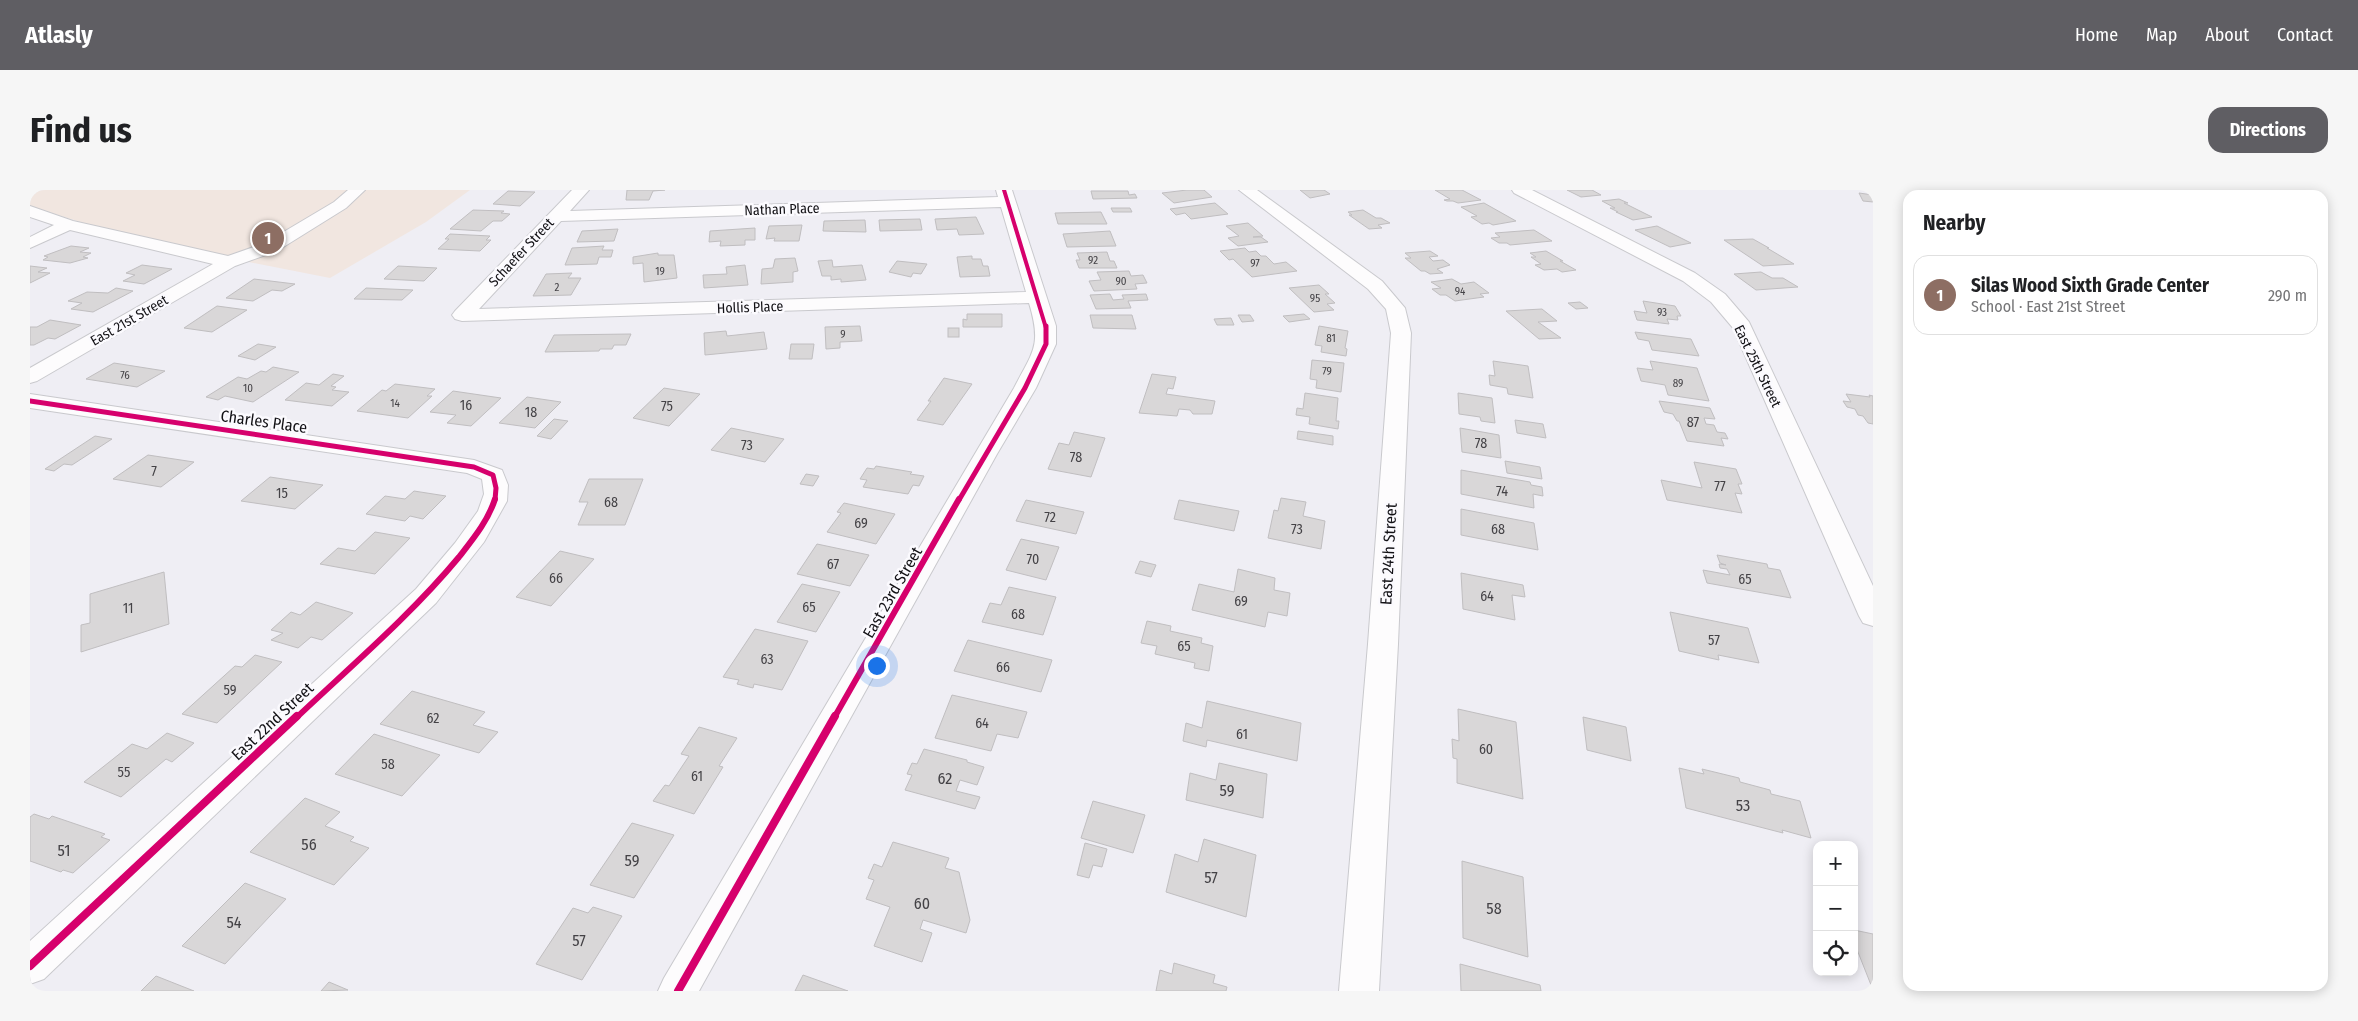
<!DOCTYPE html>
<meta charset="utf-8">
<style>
:root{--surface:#fff;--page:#f6f6f6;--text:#202124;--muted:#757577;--line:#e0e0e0;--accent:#5f5e63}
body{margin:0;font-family:"Fira Sans Condensed",sans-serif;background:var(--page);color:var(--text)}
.controls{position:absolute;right:15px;bottom:15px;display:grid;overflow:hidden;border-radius:10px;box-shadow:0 2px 12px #0003}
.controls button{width:45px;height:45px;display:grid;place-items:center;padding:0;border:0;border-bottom:1px solid var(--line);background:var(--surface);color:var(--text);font:25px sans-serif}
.you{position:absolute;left:846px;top:475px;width:18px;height:18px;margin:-12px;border:4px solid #fff;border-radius:50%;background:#1a73e8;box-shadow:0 0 0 8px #1a73e833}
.badge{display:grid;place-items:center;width:32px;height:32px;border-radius:50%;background:var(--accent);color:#fff;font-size:16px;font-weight:700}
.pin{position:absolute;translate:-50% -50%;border:2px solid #fff;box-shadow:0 1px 5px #0006}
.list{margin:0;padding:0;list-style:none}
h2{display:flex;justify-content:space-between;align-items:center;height:65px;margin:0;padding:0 20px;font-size:21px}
h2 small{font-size:16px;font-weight:400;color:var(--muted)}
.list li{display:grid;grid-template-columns:32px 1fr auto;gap:15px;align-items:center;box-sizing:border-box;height:80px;margin:0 10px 10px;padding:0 10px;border:1px solid var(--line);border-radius:15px}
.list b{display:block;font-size:19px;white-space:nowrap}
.list p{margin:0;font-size:16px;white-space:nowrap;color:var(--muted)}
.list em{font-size:16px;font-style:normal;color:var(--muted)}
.icon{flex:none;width:28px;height:28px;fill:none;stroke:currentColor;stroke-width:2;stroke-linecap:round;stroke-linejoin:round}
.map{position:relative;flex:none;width:1843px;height:801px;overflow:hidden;border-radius:15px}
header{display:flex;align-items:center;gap:30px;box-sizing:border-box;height:70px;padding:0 25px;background:var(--accent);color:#fff}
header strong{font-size:24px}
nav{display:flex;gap:28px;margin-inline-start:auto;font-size:18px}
.intro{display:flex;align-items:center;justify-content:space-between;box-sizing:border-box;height:120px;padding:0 30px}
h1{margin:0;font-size:35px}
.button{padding:12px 22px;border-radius:15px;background:var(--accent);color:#fff;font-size:18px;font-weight:700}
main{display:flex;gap:30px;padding:0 30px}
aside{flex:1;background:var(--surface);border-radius:15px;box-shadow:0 2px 12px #0003}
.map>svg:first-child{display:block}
</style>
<header>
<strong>Atlasly</strong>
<nav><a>Home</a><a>Map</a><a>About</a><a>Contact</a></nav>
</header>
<div class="intro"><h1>Find us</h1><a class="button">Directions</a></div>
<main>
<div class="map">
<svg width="1843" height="801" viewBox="0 0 1843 801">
<rect width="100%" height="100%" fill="#efeef4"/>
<polygon fill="#f1e6e0" points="0,0 440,0 396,32 300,88 142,57 69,38 0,16"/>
<g fill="#d9d7d8" stroke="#c0bec0">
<polygon points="597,0 635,0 623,1 619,10 596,10"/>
<polygon points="1157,0 1174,0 1182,7 1144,13 1132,3"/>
<polygon points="1270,0 1294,0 1300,4 1280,8"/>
<polygon points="1405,0 1432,0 1451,10 1428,13 1423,11 1417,11 1414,10 1420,9"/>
<polygon points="1537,0 1562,0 1571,5 1551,7"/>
<polygon points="478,1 505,2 490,16 463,14"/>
<polygon points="1061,1 1098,1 1099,5 1105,4 1107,8 1063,9"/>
<polygon points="1829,3 1843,5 1843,12 1833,11"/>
<polygon points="1589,9 1598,13 1594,13 1622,27 1603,30 1586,22 1588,22 1580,18 1585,18 1572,11"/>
<polygon points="1185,13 1198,24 1161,29 1155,23 1146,25 1140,19"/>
<polygon points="1454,13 1486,31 1463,35 1459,33 1452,34 1441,27 1447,26 1431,17"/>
<polygon points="1081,18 1100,18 1102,22 1083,22"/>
<polygon points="443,20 474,21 471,23 480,24 472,31 463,31 451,41 420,39"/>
<polygon points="1333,20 1346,28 1351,28 1360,33 1348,35 1352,38 1339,39 1319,25 1322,25 1318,22"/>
<polygon points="1071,22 1077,34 1028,34 1025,23"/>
<polygon points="946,27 954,44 929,45 927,39 907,40 905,29"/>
<polygon points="890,29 892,40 850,41 849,30"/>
<polygon points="835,30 836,42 793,41 794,31"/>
<polygon points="1218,33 1233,46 1223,47 1231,47 1238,52 1208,56 1198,48 1209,46 1196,36"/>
<polygon points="772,35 769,51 744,51 745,48 736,49 739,36"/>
<polygon points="1627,36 1661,53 1640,57 1605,40"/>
<polygon points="725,38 725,50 715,50 715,55 690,56 691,51 679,52 680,41"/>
<polygon points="588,39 584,51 547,52 552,41"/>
<polygon points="1504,40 1522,51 1480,55 1477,53 1469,53 1461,48 1470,47 1465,43"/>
<polygon points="1080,41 1086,56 1037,57 1033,44"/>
<polygon points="420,44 460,46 456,50 461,50 450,61 408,59 419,49 415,49"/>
<polygon points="1723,49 1739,58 1737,58 1764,74 1733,76 1694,50"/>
<polygon points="41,56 59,58 50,62 61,63 53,67 58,68 40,73 13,70 18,67 14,66"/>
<polygon points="574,56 572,60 583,60 581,67 569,67 567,74 535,75 542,58"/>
<polygon points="1215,58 1219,62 1226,61 1231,66 1236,66 1244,74 1256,72 1267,81 1222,87 1203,69 1199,70 1190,61"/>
<polygon points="1400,61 1408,66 1399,67 1403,71 1413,70 1420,75 1407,79 1413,83 1400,84 1395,81 1391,81 1375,68 1381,68 1375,63"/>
<polygon points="1516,61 1533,71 1530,71 1546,80 1532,82 1527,79 1514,80 1505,75 1511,74 1501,67 1506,67 1500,63"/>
<polygon points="1077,62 1080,71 1084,71 1087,78 1049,78 1046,70 1050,70 1047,63"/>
<polygon points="628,63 628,65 644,65 647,88 614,92 613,73 603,74 603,67"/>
<polygon points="942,66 942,69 951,69 953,76 958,76 960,86 930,87 927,67"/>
<polygon points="765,68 768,81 763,82 763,92 731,94 732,79 743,78 745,69"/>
<polygon points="802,70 803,77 832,75 836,90 811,92 811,89 801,90 801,86 792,86 788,71"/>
<polygon points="867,71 897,74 891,84 883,83 881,87 859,82"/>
<polygon points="112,75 142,79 114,94 93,91 105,85 96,83"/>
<polygon points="715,75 718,95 674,98 673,85 697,84 696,77"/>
<polygon points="0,76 17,78 8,82 20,83 0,93"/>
<polygon points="368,76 407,78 394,91 354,89"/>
<polygon points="1099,81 1101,86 1113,85 1117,93 1105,94 1107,99 1064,101 1059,91 1071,90 1067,82"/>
<polygon points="1731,82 1742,88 1753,88 1768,97 1726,100 1704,84"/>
<polygon points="542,83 538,88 551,88 541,105 503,106 516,84"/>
<polygon points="224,89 265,94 252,101 242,100 223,111 196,108"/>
<polygon points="1422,89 1431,94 1444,92 1459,103 1450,104 1454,107 1425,111 1416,105 1410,105 1402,99 1411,98 1401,92"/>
<polygon points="1289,95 1299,104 1295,104 1305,113 1297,114 1304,120 1284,122 1259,98"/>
<polygon points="86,98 103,101 63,122 41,119 52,113 38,111 57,102 78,103"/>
<polygon points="336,98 383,100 372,110 324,109"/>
<polygon points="1080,104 1083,110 1094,109 1092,105 1116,104 1118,110 1098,111 1101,118 1066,119 1060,105"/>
<polygon points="1613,111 1645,116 1651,126 1647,126 1648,130 1637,129 1639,134 1607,130 1604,121 1617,123"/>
<polygon points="1550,112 1558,118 1546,119 1538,113"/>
<polygon points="187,116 217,120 182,142 154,138"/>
<polygon points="1512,119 1527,131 1508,132 1531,148 1509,149 1476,121"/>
<polygon points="937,124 972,124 972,137 933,137 933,129 937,130"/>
<polygon points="1274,124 1280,129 1259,132 1253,126"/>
<polygon points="1060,125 1102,125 1106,139 1063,138"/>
<polygon points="1208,125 1220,125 1224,131 1212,132"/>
<polygon points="1201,128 1204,135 1187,135 1184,129"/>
<polygon points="20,130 51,135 25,149 18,148 4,155 0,155 0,137 7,137"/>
<polygon points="830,136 832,151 810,152 810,158 796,159 795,137"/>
<polygon points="1289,136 1318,141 1315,158 1317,159 1316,166 1291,162 1292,156 1285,155"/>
<rect x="918" y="138" width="11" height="9"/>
<polygon points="696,141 697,146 734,142 737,159 675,165 674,143"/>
<polygon points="1605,142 1661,149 1669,166 1622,160 1619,151 1608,149"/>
<polygon points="601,144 596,155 584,155 582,159 570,159 569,161 515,162 524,145"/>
<polygon points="228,154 246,157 225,170 208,166"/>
<polygon points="761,154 784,154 782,169 759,169"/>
<polygon points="1282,170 1314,173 1311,202 1286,198 1287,190 1280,189"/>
<polygon points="1463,171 1498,176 1503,208 1478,204 1477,198 1460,195 1459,185 1465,186"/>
<polygon points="1620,171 1667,178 1679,211 1638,205 1635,195 1611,191 1607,178 1623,180"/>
<polygon points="84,173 135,181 107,197 56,189"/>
<polygon points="243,177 269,182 223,212 195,206 188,210 176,207 208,187 217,189 231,181 236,182"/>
<polygon points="303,184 314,186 301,196 306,197 302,200 319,202 302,216 255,210 276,193 289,195"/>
<polygon points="1122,184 1146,187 1143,199 1138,198 1136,204 1185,211 1182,224 1163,224 1160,220 1149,219 1147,226 1109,223"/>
<polygon points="914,188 942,194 913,235 887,230 901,211 898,211"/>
<polygon points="365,194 405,199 397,206 402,206 378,228 327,221 352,200 356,201"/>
<polygon points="634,198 670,204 639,236 603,228"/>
<polygon points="423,201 471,208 441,236 417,233 426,225 400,222"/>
<polygon points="1275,203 1308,208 1306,231 1309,231 1308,239 1279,234 1280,227 1266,225 1267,218 1273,219"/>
<polygon points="1428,203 1462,208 1465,233 1451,231 1450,227 1429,224"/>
<polygon points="1816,204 1840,207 1839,205 1843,206 1843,234 1838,233 1833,226 1828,225 1825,219 1817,217 1813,211 1821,212"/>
<polygon points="497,207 531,212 505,238 469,233"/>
<polygon points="1629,211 1680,218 1685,229 1674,228 1676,234 1684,235 1687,242 1695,243 1698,249 1691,248 1694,256 1657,251 1649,231 1647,231 1643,224 1634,222"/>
<polygon points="524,229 538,231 521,249 507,246"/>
<polygon points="1485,230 1513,234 1516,248 1487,243"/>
<polygon points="701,238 754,249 735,272 681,260"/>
<polygon points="1430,238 1469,245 1471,268 1432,262"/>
<polygon points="1268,241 1303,246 1303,255 1267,249"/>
<polygon points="1044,242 1075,248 1061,287 1018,279 1029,253 1039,255"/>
<polygon points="65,246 82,249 42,275 34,274 24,281 15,279"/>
<polygon points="118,265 164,272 131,297 83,289"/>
<polygon points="1475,271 1510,277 1512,289 1477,283"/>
<polygon points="1664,272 1706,279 1712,294 1708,294 1712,304 1705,303 1712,323 1637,310 1631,290 1672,298"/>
<polygon points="846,276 882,282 880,284 894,286 889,296 883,295 878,304 833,297 837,290 830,289 837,278 844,279"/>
<polygon points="1431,280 1500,292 1501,295 1512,297 1513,306 1503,304 1504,318 1431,304"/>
<polygon points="776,284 789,286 783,296 770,294"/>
<polygon points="240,287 293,295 265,319 211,311"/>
<polygon points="559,289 613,289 595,335 548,335 558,312 549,312"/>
<polygon points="384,301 416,306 393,329 380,326 375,331 336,324 355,306 375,309"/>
<polygon points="1251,308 1276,312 1273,326 1295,331 1291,359 1238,348 1244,320 1248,321"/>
<polygon points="996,310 1054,322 1046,344 986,331"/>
<polygon points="1149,310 1209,321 1204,341 1144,329"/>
<polygon points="814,313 865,324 846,354 797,342 811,323 807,322"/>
<polygon points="1431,319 1504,333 1508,360 1431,345"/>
<polygon points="345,342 380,348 345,384 290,374 308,358 325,361"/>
<polygon points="991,349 1029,357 1016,390 976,380"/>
<polygon points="787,354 839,365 820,396 767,384"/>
<polygon points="530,361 564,369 521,416 486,407"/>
<polygon points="1687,365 1737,374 1738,378 1750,380 1761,408 1677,393 1673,380 1700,385 1697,379 1690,378 1689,374 1696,375 1690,373"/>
<polygon points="1110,371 1126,375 1121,387 1105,383"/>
<polygon points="1208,379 1245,388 1244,400 1260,403 1257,426 1238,422 1235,437 1162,420 1169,394 1204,402"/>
<polygon points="134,382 139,434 51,462 51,435 60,433 60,404"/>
<polygon points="1431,383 1493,395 1495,407 1482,405 1485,430 1433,419"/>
<polygon points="772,394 810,402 786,442 747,432"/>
<polygon points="979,397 1026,407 1013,445 952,432 960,413 971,415"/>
<polygon points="286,412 323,423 292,450 281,447 268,458 241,450 253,443 241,440 261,422 270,425"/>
<polygon points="1640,422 1718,438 1729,473 1688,465 1689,470 1649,461"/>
<polygon points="1117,431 1141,436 1140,441 1172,448 1171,453 1183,456 1179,481 1164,478 1165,473 1125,464 1127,456 1111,453"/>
<polygon points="725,439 778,451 752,500 724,494 723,498 707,494 709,490 693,487"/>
<polygon points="938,450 1022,470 1011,502 924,481"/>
<polygon points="225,465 252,472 187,533 152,524 205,476 212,477"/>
<polygon points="382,501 455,522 443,535 468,542 449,563 350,534"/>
<polygon points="922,505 997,522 988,548 967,544 961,561 905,548"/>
<polygon points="1177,511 1271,533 1267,571 1177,550 1176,557 1153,551 1156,533 1172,538"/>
<polygon points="1428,519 1486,532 1493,609 1427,593 1427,569 1423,568 1422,549 1429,551"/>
<polygon points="1553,527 1596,537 1601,571 1557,560"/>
<polygon points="669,537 707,548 689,576 693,577 664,624 623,611 635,595 639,596 659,566 651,564"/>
<polygon points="137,543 164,553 142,572 136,569 91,607 54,592 102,554 117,559"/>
<polygon points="344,544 410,565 372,606 305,584"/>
<polygon points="894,559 937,570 937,572 954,577 947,595 930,590 926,601 950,607 945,619 875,600 882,585 877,584 882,573 887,574"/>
<polygon points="1189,573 1237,584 1233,628 1156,610 1160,583 1186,590"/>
<polygon points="1649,578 1674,584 1672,579 1709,588 1710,592 1740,600 1741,604 1770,611 1781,648 1752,640 1753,643 1656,618"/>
<polygon points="275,608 310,622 295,636 324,647 320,651 339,658 304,695 220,662"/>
<polygon points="1063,611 1115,625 1103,663 1051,648"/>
<polygon points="4,624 19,629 22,626 75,644 71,647 80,650 43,683 33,680 31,682 0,671 0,627"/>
<polygon points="602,633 644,645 604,708 560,695"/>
<polygon points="1174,649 1226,665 1216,727 1136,702 1145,664 1168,672"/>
<polygon points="863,652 919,668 915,678 929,682 940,730 936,743 893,730 890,739 902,743 892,772 844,756 860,717 836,709 844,690 838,688 844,674 852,677"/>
<polygon points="1055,653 1077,659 1072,677 1063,675 1059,688 1047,685"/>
<polygon points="1432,671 1493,687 1498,767 1433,748"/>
<polygon points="215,693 256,709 195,774 152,756"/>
<polygon points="563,717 592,726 552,790 506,774 543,718 558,723"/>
<polygon points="1824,740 1843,744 1843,800 1824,752"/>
<polygon points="1144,773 1185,785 1183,793 1197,797 1196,801 1126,801 1130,780 1142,784"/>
<polygon points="1430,774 1510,795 1511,801 1431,801"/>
<polygon points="773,785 818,801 765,801"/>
<polygon points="126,786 164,801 111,801"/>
<polygon points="299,792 318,800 291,801"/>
</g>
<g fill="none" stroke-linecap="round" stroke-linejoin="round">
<defs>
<g id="minor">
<polygon points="318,0 335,0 316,18 247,61 205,76 7,191 0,193 0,178 183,74 40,40 0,58 0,47 24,35 0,27 0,16 43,31 198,66 235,53 304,12"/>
<path d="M542,0h17l-19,21 428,-14 -2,-7h16l44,136v18l-20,44 -39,66 -298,537h-41l6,-13 350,-590c19,-37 28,-42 15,-85l-567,18 -7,-2 -3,-4 3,-4zM971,17l25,85 -547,17 82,-88z"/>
<polygon points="1209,0 1227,0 1352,91 1375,118 1381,143 1368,454 1349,801 1309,801 1338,454 1361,143 1356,119 1338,99"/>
<polygon points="1482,0 1502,0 1665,83 1695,104 1719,132 1843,396 1843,436 1833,433 1829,426 1703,138 1681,112 1653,91 1484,3"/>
<polygon points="0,204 444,270 472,280 478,295 477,311 454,352 406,413 14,789 0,794 0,751 386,399 425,353 448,321 454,304 452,289 437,283 0,218"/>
</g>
</defs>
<use href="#minor" stroke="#c9c9cd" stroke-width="2"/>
<use href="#minor" fill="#fdfcfd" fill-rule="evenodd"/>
<defs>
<polyline id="cycleway-far3" points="974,0 1016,138"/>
<g id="cycleway-far2">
<polyline points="0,211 444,277 463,285 466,298 465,310"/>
<polyline points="929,310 995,198 1016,154 1016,136"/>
</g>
<g id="cycleway-far1">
<path d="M266,528c55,-52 114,-102 163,-161 14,-18 29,-36 36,-58"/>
<polyline points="804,528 929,309"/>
</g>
<g id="cycleway">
<polyline points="0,776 267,526"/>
<polyline points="648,801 805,526"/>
</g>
</defs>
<use href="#cycleway-far3" stroke="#fbfafe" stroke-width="5.5"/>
<use href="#cycleway-far2" stroke="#fbfafe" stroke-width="8"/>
<use href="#cycleway-far1" stroke="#fbfafe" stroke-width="9"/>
<use href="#cycleway" stroke="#fbfafe" stroke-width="11"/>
<use href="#cycleway-far3" stroke="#d6006c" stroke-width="4"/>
<use href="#cycleway-far2" stroke="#d6006c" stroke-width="5"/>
<use href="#cycleway-far1" stroke="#d6006c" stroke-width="6"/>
<use href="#cycleway" stroke="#d6006c" stroke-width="8"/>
</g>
<g text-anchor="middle" stroke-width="5" stroke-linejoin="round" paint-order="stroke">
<g font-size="11" fill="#444246">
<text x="1063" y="74">92</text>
<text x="1225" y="77">97</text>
<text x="630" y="85">19</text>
<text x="1091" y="95">90</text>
<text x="527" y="101">2</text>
<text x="1430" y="105">94</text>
<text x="1285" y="112">95</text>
<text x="1632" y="126">93</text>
<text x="813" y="148">9</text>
<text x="1301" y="152">81</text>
<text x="1297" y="185">79</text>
<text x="95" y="189">76</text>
<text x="1648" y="197">89</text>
<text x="218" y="202">10</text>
<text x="365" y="217">14</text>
</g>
<g font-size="14" fill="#121115" stroke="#fbfafe">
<text transform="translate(752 19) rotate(-2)" y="5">Nathan Place</text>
<text transform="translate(491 62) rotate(-47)" y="5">Schaefer Street</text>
<text transform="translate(720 117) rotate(-2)" y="5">Hollis Place</text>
<text transform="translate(99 130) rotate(-30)" y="5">East 21st Street</text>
<text transform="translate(1728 176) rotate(64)" y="5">East 25th Street</text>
</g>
<g font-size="14" fill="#444246">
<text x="436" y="220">16</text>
<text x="637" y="221">75</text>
<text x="501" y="227">18</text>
<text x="1663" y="237">87</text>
<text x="1451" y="258">78</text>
<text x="717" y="260">73</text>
<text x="1046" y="272">78</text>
<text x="124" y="286">7</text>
<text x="1690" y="301">77</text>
<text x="1472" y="306">74</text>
<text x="252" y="308">15</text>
<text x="581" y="317">68</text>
<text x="1020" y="332">72</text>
<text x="831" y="338">69</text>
<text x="1267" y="344">73</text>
<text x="1468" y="344">68</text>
<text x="1003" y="374">70</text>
<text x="803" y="379">67</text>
<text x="526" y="393">66</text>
<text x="1715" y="394">65</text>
<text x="1457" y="411">64</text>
<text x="1211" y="416">69</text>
<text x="779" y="422">65</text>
<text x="98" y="423">11</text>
<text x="988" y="429">68</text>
<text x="1684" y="455">57</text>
<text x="1154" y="461">65</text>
<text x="737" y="474">63</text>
<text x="973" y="482">66</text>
<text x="200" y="505">59</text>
<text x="403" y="533">62</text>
<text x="952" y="538">64</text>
<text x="1212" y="549">61</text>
<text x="1456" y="564">60</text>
<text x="358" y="579">58</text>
<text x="94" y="587">55</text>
<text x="667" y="591">61</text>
</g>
<g font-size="16" fill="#121115" stroke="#fbfafe">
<text transform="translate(234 231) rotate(8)" y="6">Charles Place</text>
<text transform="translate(1358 364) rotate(-87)" y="6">East 24th Street</text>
<text transform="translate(862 402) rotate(-60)" y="6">East 23rd Street</text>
<text transform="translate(242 531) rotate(-43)" y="6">East 22nd Street</text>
</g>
<g font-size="16" fill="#444246">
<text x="915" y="594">62</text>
<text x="1197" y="606">59</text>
<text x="1713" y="621">53</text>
<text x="279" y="660">56</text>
<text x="34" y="666">51</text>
<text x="602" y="676">59</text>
<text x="1181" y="693">57</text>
<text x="892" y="719">60</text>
<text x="1464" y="724">58</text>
<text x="204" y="738">54</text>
<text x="549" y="756">57</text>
</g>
</g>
</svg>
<div class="controls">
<button>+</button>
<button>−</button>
<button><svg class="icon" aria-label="locate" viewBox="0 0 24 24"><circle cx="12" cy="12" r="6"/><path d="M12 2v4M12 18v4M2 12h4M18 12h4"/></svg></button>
</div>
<div class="you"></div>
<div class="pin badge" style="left:238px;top:48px;background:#8d6e63">1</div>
</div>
<aside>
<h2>Nearby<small></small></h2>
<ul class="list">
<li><span class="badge" style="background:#8d6e63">1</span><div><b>Silas Wood Sixth Grade Center</b><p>School · East 21st Street</p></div><em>290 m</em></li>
</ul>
</aside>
</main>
